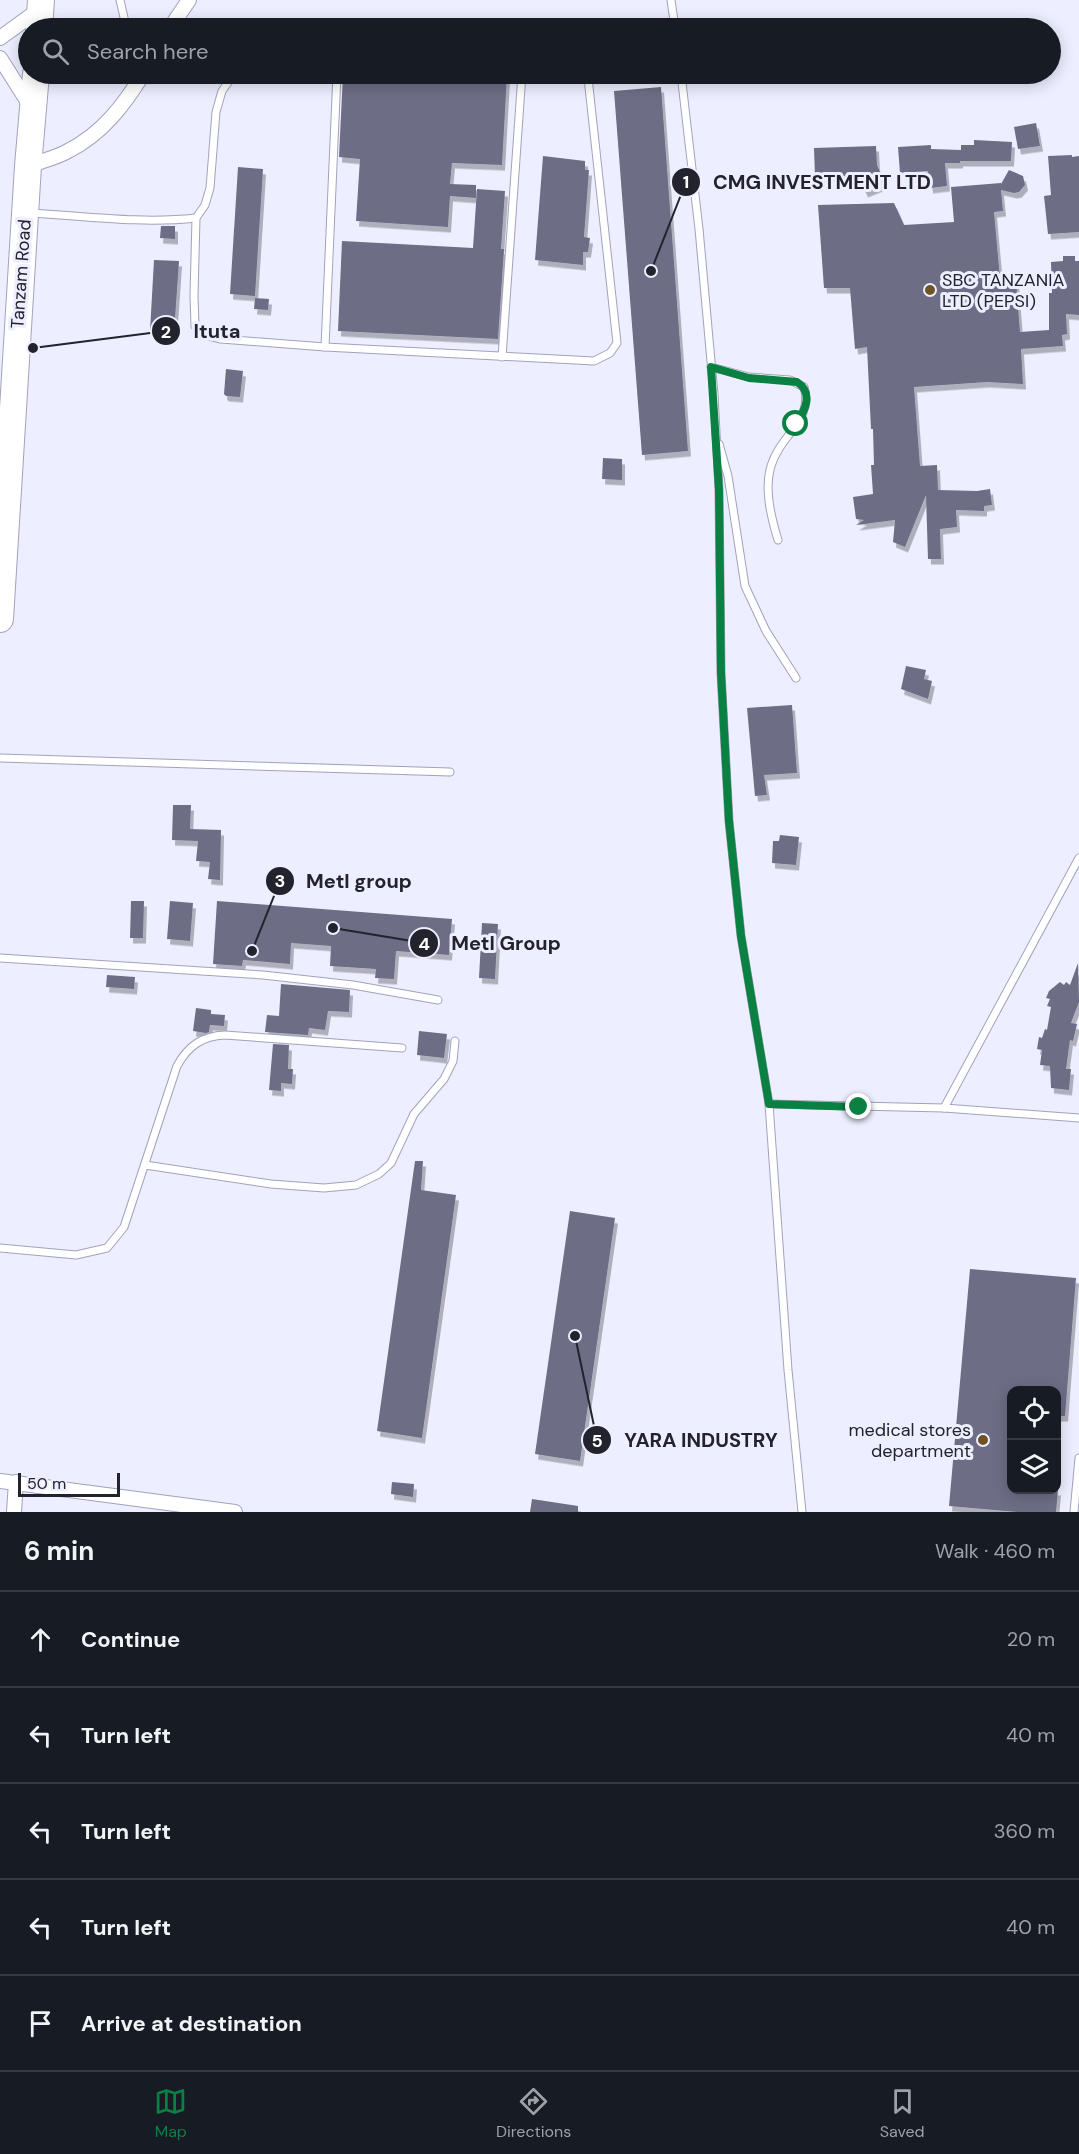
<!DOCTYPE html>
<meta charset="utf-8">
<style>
:root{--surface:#171b24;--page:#20242c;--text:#f1f3f6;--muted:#9ea1a6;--line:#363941;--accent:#0b8043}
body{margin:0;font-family:"DM Sans",sans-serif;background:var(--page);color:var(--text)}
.controls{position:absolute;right:18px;bottom:18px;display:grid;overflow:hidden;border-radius:12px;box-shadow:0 3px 15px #0003}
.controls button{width:54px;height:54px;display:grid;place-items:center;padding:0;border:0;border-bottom:2px solid var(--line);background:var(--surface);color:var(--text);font:30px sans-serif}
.scale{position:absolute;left:18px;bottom:15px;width:102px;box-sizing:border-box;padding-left:6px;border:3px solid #23232d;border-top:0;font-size:16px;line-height:21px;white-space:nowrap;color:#23232d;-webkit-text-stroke:4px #edeeff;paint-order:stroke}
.stop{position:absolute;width:18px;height:18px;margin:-14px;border:4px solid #0b8043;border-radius:50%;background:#fff}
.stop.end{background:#0b8043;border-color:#fff;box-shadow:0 2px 6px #0008}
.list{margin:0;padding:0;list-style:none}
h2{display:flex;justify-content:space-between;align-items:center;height:78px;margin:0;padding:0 24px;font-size:26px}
h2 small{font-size:20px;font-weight:400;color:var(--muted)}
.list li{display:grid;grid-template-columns:39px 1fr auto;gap:18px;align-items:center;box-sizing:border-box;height:96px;padding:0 24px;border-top:2px solid var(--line)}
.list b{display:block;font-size:22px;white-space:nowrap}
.list em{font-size:20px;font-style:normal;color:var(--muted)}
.icon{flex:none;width:33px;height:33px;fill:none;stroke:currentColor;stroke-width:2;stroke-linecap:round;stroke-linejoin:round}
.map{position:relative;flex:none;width:1079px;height:1512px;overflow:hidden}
.search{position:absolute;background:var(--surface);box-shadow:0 3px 15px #0003;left:18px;right:18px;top:18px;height:66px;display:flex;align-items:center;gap:15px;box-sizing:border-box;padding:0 21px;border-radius:33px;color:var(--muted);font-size:22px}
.sheet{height:558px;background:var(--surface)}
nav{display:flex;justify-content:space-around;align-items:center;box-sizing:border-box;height:84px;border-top:2px solid var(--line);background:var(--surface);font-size:16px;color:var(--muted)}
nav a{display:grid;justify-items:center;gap:3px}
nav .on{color:var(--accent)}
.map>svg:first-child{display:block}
</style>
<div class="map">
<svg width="1079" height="1512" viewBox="0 0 1079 1512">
<defs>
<filter id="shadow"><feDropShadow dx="3" dy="5.5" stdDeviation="0" flood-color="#0004"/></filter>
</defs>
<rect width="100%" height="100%" fill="#edeeff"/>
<g fill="#6d6d86" filter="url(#shadow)">
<polygon points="343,74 471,74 507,75 502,165 452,163 450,184 476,185 476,198 450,196 448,227 356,221 360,159 339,157"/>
<polygon points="661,87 688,451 642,455 614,91"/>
<polygon points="1036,123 1040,146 1018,149 1014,127"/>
<polygon points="974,140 1012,142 1011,161 960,161 960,163 945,163 947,186 930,188 928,171 900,173 898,147 931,145 931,149 961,150 961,145 974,145"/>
<polygon points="876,146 877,165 885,184 865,192 858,176 815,177 814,148"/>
<polygon points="1072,155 1072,157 1079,156 1079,232 1048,234 1044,196 1051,195 1048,156"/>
<polygon points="543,156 585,161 585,170 589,170 584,237 590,238 588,252 583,252 583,265 535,260"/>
<polygon points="238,167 263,169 255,296 230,294"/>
<polygon points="1009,170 1023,176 1025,185 1019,192 1014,193 1001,190 1003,211 994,212 1000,278 1016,280 1020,332 1049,330 1049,293 1052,293 1051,262 1063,261 1063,256 1075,256 1075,261 1079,261 1079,315 1066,314 1067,334 1062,335 1063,346 1021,349 1023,384 987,382 914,387 920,466 937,465 938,490 977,491 990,489 992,505 984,506 984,511 956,510 957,527 940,529 941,559 928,559 926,495 905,547 893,542 895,520 856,525 864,520 856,519 853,497 873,494 871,465 874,465 873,429 871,429 867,347 855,349 850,288 824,288 818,205 894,203 904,225 954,222 951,187 1001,183 1001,184"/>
<polygon points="477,189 505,191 501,249 504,249 498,339 338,331 342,241 473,248"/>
<polygon points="161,226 175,226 175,239 160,238"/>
<polygon points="154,260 179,261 174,333 150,331"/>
<polygon points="255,298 269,299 268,310 254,309"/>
<polygon points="226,369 243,371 240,397 226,396 224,394"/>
<polygon points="603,458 622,459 622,480 602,479"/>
<polygon points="906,666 926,670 924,679 932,681 928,699 901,689"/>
<polygon points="792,705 797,773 764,775 767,795 755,796 747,708"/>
<polygon points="173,805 191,805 190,829 221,830 220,880 208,879 210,862 196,861 198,841 172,840"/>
<polygon points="780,835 799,837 796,865 772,863 773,841 779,841"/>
<polygon points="131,901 144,901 143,938 130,938"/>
<polygon points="170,901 193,903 190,941 167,939"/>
<polygon points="217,901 452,919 449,955 396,951 394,979 375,978 376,969 330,966 331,946 291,943 290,964 243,960 242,966 213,964"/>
<polygon points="482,923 498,924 495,979 479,978"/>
<polygon points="1078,963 1079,1002 1071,1023 1077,1024 1073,1041 1070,1040 1066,1069 1071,1069 1069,1090 1051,1088 1050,1066 1040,1065 1042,1050 1037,1049 1039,1037 1042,1038 1045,1029 1047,1030 1051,1007 1047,1006 1050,999 1046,998 1049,991 1060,982 1064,985 1066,982 1070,985"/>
<polygon points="107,975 135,977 134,989 106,987"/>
<polygon points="281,984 350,990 349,1012 328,1011 325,1030 309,1028 308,1035 265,1032 267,1015 279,1016"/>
<polygon points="196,1008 211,1010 211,1014 225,1015 224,1026 210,1025 209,1032 206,1033 193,1031"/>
<polygon points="419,1031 447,1034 444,1058 417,1055"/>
<polygon points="273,1044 289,1045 288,1069 293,1069 292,1084 281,1083 281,1091 269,1090"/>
<polygon points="415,1161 423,1161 421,1190 456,1195 422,1438 377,1431"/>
<polygon points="570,1211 615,1218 580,1461 535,1454"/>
<polygon points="970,1269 1076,1278 1065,1416 1056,1416 1056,1390 1011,1390 1011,1490 1058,1490 1056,1512 1017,1512 949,1506"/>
<polygon points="392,1482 414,1484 413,1497 391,1494"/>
<polygon points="532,1499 578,1506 578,1512 530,1512"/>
</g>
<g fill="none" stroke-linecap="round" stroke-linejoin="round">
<defs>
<g id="lane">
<polyline points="120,0 125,22 122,28"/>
<polyline points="671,0 675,28"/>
<polyline points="234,74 222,91 216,112 210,188 205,205 196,218 194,296 195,326 200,334 221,339 325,347 594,361 610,353 617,343 588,78 585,74"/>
<polyline points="681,74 699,229 714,394 719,490 721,673 729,821 741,936 769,1104 788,1370 802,1512"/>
<polyline points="41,77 57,74"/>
<path d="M31,213c54,3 110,11 165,5"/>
<polyline points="325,347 337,74"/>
<polyline points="502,357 522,74"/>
<path d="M711,367l38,10 41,3 14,7c10,33 -24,48 -33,79 -7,23 0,51 7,74"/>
<polyline points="719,444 728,476 745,586 766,631 796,678"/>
<polyline points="0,758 450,772"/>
<polyline points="0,958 263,975 353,985 438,1000"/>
<polyline points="769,1104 944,1108 1079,1118"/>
<polyline points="944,1108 1079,858"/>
<polyline points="145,1165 271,1184 324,1188 356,1185 379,1174 391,1163 414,1114 444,1079 453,1061 455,1041"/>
<path d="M0,1248l76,7 31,-7 17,-21 53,-161c11,-20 25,-30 48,-31l177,13"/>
<polyline points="1074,1512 1079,1458"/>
</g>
<g id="street">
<polyline points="170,28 189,0"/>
<polyline points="0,38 40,9"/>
<polyline points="0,58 31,107"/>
<path d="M28,166c13,-5 28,-8 40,-15 34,-17 56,-46 75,-77"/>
<polyline points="0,1481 235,1512"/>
<polyline points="14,1512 16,1482"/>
</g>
<g id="highway">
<polyline points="39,28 41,0"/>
<polyline points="0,619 28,166 36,74"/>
</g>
</defs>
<use href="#lane" stroke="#a1a2bc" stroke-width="9"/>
<use href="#street" stroke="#a1a2bc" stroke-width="16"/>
<use href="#highway" stroke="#a1a2bc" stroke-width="28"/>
<use href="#lane" stroke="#fff" stroke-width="7"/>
<use href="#street" stroke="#fff" stroke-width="14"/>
<use href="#highway" stroke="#fff" stroke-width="26"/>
</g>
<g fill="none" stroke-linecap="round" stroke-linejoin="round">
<path stroke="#0b8043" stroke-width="8" d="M796,424c9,-13 18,-31 1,-42l-48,-4 -38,-11 8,123 2,183 8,148 12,115 28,168 90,3"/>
</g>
<g fill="#705226" stroke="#edeeff" stroke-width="2">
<circle cx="930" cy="290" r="6"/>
<circle cx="983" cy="1440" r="6"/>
</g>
<g text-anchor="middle" stroke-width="6" stroke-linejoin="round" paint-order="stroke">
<g font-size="18" fill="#23232d" stroke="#edeeff">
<text transform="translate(21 274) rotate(-86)" y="6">Tanzam Road</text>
</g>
<g font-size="18" fill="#23232d" stroke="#edeeff" text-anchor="start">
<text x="942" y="286">SBC TANZANIA<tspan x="942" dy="21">LTD (PEPSI)</tspan></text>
<text x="971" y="1436" text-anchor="end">medical stores<tspan x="971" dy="21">department</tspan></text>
</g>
</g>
<path fill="none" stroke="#23232d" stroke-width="2" d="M651 271L686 182M33 348L166 331M252 951L280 881M333 928L424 943M575 1336L597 1440"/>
<g fill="#23232d" stroke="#edeeff" stroke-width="2">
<circle cx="651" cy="271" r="6"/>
<circle cx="33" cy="348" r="6"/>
<circle cx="252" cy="951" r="6"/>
<circle cx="333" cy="928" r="6"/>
<circle cx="575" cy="1336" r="6"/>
<circle cx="686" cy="182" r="15"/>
<circle cx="166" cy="331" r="15"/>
<circle cx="280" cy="881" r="15"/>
<circle cx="424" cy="943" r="15"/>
<circle cx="597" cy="1440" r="15"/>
</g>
<g font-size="18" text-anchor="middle" font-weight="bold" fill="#fff">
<text x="686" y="188">1</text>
<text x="166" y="338">2</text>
<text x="280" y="887">3</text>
<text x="424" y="950">4</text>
<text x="597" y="1447">5</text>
</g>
<g font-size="20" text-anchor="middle" font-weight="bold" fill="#23232d" stroke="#edeeff" stroke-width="6" stroke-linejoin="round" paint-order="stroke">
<text x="822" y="189">CMG INVESTMENT LTD</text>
<text x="217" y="338">Ituta</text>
<text x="359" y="888">Metl group</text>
<text x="506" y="950">Metl Group</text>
<text x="701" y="1447">YARA INDUSTRY</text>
</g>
</svg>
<div class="controls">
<button><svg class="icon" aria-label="locate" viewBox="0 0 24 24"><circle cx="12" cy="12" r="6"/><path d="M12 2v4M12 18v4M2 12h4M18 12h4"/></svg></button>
<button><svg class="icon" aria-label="layers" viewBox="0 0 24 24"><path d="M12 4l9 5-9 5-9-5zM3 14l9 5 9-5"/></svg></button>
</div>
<div class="scale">50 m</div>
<div class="stop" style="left:796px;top:424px"></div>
<div class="stop end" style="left:859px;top:1107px"></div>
<div class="search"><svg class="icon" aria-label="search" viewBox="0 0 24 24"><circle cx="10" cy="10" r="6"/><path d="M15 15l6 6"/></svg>Search here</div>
</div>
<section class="sheet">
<h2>6 min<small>Walk · 460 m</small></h2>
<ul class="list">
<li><svg class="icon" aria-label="ahead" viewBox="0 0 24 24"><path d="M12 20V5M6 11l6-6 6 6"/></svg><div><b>Continue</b></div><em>20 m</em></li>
<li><svg class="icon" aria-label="left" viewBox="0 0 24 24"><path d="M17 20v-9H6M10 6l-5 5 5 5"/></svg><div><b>Turn left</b></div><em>40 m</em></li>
<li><svg class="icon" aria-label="left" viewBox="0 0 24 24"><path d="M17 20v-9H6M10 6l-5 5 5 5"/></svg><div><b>Turn left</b></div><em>360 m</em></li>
<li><svg class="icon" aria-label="left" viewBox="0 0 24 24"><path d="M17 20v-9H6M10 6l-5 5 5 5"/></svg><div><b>Turn left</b></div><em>40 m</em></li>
<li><svg class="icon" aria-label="arrive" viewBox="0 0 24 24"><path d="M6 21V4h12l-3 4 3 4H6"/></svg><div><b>Arrive at destination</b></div></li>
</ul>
</section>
<nav>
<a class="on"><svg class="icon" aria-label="map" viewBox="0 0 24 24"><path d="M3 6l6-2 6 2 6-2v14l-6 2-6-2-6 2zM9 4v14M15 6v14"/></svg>Map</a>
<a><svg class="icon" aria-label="directions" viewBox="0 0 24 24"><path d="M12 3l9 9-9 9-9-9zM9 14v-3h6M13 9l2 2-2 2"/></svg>Directions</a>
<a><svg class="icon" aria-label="saved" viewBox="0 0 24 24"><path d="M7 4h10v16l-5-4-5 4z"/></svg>Saved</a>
</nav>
